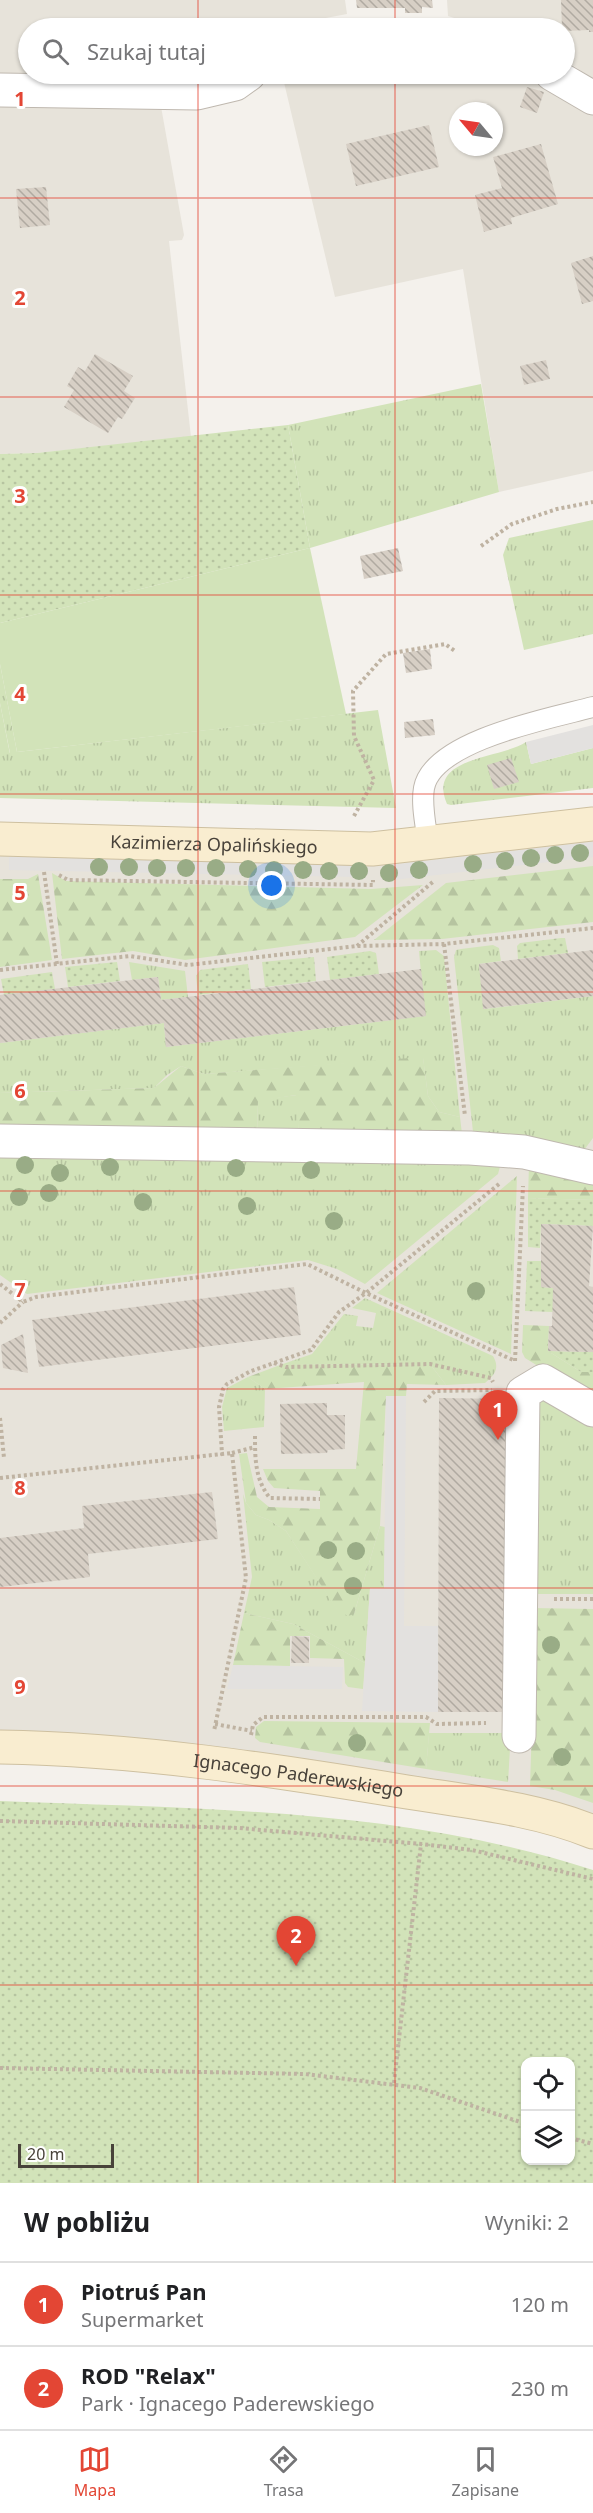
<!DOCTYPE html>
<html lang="pl">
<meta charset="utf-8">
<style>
:root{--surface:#fff;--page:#f6f6f6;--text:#202124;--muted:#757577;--line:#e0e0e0;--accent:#e34634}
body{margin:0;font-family:"Noto Sans",sans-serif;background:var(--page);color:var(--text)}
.controls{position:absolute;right:18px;bottom:18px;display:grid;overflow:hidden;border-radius:12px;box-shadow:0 2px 4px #0004}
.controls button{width:54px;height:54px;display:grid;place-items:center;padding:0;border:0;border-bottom:2px solid var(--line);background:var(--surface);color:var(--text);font:30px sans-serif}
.compass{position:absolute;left:449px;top:102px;width:54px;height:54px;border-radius:50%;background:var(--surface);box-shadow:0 2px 4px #0004;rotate:299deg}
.scale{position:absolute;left:18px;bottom:15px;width:96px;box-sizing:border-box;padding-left:6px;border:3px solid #48423a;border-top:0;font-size:16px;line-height:21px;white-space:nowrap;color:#48423a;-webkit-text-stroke:4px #fff;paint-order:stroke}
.you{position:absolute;left:272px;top:886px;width:21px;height:21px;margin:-15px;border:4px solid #fff;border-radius:50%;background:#1a73e8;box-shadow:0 0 0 9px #1a73e833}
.badge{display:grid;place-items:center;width:39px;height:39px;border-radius:50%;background:var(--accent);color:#fff;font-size:20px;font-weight:700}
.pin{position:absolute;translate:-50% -50px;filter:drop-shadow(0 2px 3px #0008)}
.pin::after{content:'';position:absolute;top:32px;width:21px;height:18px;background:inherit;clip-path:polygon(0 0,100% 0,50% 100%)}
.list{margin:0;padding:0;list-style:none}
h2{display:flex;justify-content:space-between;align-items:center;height:78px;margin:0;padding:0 24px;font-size:26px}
h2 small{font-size:20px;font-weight:400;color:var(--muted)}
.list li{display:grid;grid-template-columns:39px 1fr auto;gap:18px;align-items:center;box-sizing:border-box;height:84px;padding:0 24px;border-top:2px solid var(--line)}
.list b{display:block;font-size:22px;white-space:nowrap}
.list p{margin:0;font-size:20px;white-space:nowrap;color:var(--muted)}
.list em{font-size:20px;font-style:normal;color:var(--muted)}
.icon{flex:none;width:33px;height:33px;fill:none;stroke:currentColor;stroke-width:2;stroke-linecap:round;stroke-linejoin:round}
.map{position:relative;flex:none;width:593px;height:2183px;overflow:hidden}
.search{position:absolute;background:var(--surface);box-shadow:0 2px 4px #0004;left:18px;right:18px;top:18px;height:66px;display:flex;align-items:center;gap:15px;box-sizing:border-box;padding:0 21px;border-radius:33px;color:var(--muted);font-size:22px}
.sheet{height:246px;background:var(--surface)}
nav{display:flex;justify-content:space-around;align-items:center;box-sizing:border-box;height:84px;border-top:2px solid var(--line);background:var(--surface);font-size:16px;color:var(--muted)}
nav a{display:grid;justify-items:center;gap:3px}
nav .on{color:var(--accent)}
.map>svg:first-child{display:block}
</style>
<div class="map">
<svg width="593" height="2183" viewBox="0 0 593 2183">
<defs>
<pattern id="grass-tufts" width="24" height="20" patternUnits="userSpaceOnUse" patternTransform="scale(1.5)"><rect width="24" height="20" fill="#d2e3b9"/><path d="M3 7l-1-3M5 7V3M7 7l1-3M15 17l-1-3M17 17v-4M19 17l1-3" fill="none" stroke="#b6c4a0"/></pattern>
<pattern id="forest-firs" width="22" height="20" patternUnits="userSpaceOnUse" patternTransform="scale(1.5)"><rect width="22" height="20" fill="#d2e3b9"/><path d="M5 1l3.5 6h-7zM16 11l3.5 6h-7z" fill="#b6c4a0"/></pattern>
<pattern id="garden-dots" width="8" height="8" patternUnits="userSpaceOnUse" patternTransform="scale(1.5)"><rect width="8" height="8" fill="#d2e3b9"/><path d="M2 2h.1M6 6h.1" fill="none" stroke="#b6c4a0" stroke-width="1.8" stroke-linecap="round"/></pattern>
<pattern id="building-back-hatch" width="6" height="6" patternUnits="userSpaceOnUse" patternTransform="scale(1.5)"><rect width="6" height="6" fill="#d7cfc5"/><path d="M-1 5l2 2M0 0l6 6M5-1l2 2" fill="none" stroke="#b0aaa1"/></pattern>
</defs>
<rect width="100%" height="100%" fill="#f4f1ec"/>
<g fill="#e7e3da" fill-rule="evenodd">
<polygon points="0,0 345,0 347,14 283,26 280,28 28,28 28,74 218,74 214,76 0,77"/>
<polygon points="447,0 593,0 593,79 565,60 564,28 485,28 448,16"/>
<path d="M282,74h247l64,36v361l-94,21 -36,-223 -128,28zM458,111h36v36h-36z"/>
<polygon points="0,101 160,101 184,235 182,240 169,241 191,437 37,453 0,454"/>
<polygon points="593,824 593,1832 0,1747 0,839 372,849"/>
</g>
<g fill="url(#grass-tufts)">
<polygon points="481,384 499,492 310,548 288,425"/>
<polygon points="593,520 593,634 524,650 503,555 509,538"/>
<polygon points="0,664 17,752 378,710 396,808 0,798 0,754 10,753 0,703"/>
<path d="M526,742l5,22 62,-16v40l-142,17 -4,-1c-21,-48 54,-45 79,-62z"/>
<polygon points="493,945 499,948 501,961 479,964 484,1009 593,996 593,1138 584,1150 473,1132 454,957 456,950 461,949"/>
<polygon points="436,950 444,956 460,1117 439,1112 428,1096 423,1058 204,1074 181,1066 167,1075 154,1088 0,1093 0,1043 164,1023 166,1047 425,1016 419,951"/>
<polygon points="129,962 185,971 188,997 161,1000 158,977 132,980"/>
<polygon points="297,1095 299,1137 257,1137 258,1100"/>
<polygon points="0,1150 501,1163 498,1174 365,1284 337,1269 308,1260 27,1294 0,1275"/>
<polygon points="517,1176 511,1354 377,1293"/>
<path d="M365,1298l128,58c7,12 2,19 -8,27l-39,2 -16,-21 -150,1 32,-11 32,-40 14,2 -2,10 17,2 3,-15 -24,-5z"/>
<polygon points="248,1377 265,1389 264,1427 224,1431 222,1407 227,1388"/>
<polygon points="547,1395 593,1422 593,1594 532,1594 533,1405"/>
<polygon points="243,1494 246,1503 256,1515 269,1520 286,1531 337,1609 354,1614 380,1526 385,1527 384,1588 370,1588 365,1663 293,1624 244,1613 252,1577"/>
<polygon points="429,1733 511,1733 508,1782 426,1769"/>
</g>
<g fill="url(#forest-firs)">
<polygon points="593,866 593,922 442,939 374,940 446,883"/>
<polygon points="52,873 66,881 371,889 423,885 355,937 185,960 133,951 62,959"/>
<polygon points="38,874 52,960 0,967 0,879 28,879"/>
<polygon points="423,1057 428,1096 439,1112 460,1117 462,1134 299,1137 296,1095 258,1101 257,1137 0,1133 0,1093 154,1088 181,1066 204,1074"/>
<polygon points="529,1164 593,1178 593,1200 528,1198"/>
<polygon points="523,1325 549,1326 548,1351 581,1372 593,1372 593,1400 525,1358 522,1352"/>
<polygon points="430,1364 446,1385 407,1384 406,1396 386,1396 380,1526 354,1614 348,1616 337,1610 286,1531 269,1520 256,1515 246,1503 239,1454 247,1453 257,1497 269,1507 320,1509 320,1491 274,1488 268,1481 263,1469 356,1469 364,1382 265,1389 248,1377 280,1365"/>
<polygon points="532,1608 593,1609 593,1803 555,1790 530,1786 532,1724"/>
<polygon points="244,1613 293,1624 365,1663 363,1689 348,1687 345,1683 344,1659 310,1658 310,1636 290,1636 290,1666 233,1665"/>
<polygon points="264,1721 430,1723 426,1769 260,1742 255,1738 256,1727"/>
</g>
<g fill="url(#garden-dots)" fill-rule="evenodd">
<polygon points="288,425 310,548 0,623 0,454 37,453"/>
<polygon points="561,938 565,938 568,953 518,959 517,946 520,943"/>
<polygon points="370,951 376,953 379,974 330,980 327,957"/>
<polygon points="314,957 316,981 265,987 262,962"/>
<polygon points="117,962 120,981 68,987 65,967"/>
<polygon points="248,964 251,989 198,995 196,976 200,970"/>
<polygon points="52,972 55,989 4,995 1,979"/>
<polygon points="528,1198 593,1200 593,1226 541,1224 540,1248 528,1247"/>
<polygon points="527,1261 542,1261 541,1287 553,1288 553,1312 525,1311"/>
<polygon points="548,1351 593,1352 593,1372 581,1372"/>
<path d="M0,1801c198,8 403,7 593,69v313h-593zM526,2062h44v98h-44z"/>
</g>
<g fill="#d2e3b9">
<polygon points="310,548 346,714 17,752 0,664 0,623"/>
<polygon points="0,703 10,754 0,754"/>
</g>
<g fill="#e3e1df">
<polygon points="593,725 593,748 531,764 526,742"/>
<polygon points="593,842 593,857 393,880 391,865"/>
<polygon points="9,856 354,864 354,877 9,870"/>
<polygon points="386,1396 406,1396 404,1626 438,1626 438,1712 362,1711 370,1588 384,1588"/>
<polygon points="233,1665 343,1667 342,1689 227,1689"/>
</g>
<g fill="url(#building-back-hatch)">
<polygon points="356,0 432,0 433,8 422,7 422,13 405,13 405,8 357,8"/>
<polygon points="561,0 593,0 593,32 589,32 589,30 564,31 564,28 562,28"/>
<polygon points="527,87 544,92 537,113 520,107"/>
<polygon points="429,125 439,167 356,186 346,144"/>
<polygon points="541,144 558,204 511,218 512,224 484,232 475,195 502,188 493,157"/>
<polygon points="46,187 50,225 20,228 16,189"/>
<polygon points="593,256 593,301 582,304 571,263"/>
<polygon points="95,354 133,376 124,391 135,398 122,419 118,417 108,433 64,407 74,390 67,386 78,367 85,371"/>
<polygon points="546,360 550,379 524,385 520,366"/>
<polygon points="398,548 403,571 364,579 360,556"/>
<polygon points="430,649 432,669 406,673 403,653"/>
<polygon points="433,719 435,735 405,738 404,722"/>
<polygon points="511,758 519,782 494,789 487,765"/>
<polygon points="593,950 593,996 483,1009 479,964"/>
<polygon points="421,969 426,1016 166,1047 164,1023 0,1043 0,995 158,977 161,1000"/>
<polygon points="541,1224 593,1226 589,1286 593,1287 593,1352 548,1351 549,1326 552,1326 553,1288 541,1287"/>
<polygon points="294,1287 301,1335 39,1367 32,1320"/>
<polygon points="23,1334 28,1373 3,1368 1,1345"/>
<polygon points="439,1398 513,1399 511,1712 438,1712"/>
<polygon points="327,1403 327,1415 345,1415 345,1449 328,1450 327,1453 281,1454 280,1404"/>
<polygon points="212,1492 218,1539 88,1554 90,1577 0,1587 0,1538 84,1528 82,1506"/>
<polygon points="292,1636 309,1637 309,1663 291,1663"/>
</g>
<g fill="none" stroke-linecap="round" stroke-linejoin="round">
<defs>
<path id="lane" d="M428,843c-2,-17 -7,-38 -4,-55 9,-48 128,-70 169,-81"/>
<g id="street">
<polyline points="552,74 593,98"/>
<polyline points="0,90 197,93 235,84 249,74"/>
<polyline points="0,1141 470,1148 524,1152 593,1168"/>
<polyline points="519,1736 523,1393 543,1381 593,1410"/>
</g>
<g id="secondary">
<path id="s1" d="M0,839l372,10 221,-25"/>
<path id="s2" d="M0,1747c136,2 273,23 407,45 62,10 127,16 186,40"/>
</g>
</defs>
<use href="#lane" stroke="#bfb8af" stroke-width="22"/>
<use href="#street" stroke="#bfb8af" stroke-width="35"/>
<use href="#secondary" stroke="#cec0a0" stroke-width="35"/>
<g stroke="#bfb3a2" stroke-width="4" stroke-dasharray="3 3" stroke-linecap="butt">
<polyline points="481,546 512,524 557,509 593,502"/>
<polyline points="354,816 374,780 354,736 353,691 386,654 445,644 455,651"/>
<polyline points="44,872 57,964"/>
<polyline points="59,875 68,880 373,885 373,880"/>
<polyline points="444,944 465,1116"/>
<polyline points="357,946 434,881"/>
<polyline points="0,970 130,956 188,965 357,946 444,944 593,928"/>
<polyline points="499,1184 366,1293 513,1360"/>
<polyline points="0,1284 23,1302 36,1297 307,1264 366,1293 339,1312 311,1350 251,1371 227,1384 223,1389 219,1407 222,1454 232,1453 246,1578 214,1731"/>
<polyline points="0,1323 23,1302"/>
<polyline points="515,1361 523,1186"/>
<polyline points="274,1363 286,1367 430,1364 491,1378 493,1382"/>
<polyline points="424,1402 435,1391 492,1390"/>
<polyline points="0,1418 4,1458"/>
<path d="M255,1436c0,22 0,44 15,62l50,1"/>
<polyline points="232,1453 255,1447"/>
<polyline points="0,1478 222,1454"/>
<polyline points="554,1599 593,1599"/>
<polyline points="215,1724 252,1731"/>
<polyline points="251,1735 253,1725 263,1717 426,1717 437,1724 486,1723"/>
<polyline points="0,1821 239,1828 421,1844 472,1850 593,1879"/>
<polyline points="0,2068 305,2074 420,2088 526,2124"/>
<polyline points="394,2083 421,1844"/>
<polyline points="570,2138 593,2144"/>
</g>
<use href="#lane" stroke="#fff" stroke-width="20"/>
<use href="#street" stroke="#fff" stroke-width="33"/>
<use href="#secondary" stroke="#f9edd0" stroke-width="33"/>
</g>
<g fill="#99ac86">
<circle cx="580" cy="853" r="9"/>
<circle cx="555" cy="855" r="9"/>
<circle cx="531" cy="858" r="9"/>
<circle cx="505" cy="861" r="9"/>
<circle cx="473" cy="864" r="9"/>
<circle cx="99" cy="867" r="9"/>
<circle cx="129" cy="867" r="9"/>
<circle cx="157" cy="868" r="9"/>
<circle cx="186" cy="868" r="9"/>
<circle cx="216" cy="868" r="9"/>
<circle cx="248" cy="869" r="9"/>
<circle cx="274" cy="870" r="9"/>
<circle cx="303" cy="870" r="9"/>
<circle cx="419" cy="870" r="9"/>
<circle cx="329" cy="871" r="9"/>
<circle cx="359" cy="871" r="9"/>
<circle cx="389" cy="873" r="9"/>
<circle cx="25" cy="1165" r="9"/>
<circle cx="110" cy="1167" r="9"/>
<circle cx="236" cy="1168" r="9"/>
<circle cx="311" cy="1170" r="9"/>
<circle cx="60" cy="1173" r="9"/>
<circle cx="49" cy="1193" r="9"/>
<circle cx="19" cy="1197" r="9"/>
<circle cx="143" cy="1202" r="9"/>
<circle cx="247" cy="1206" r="9"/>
<circle cx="334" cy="1221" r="9"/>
<circle cx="476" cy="1291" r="9"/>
<circle cx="328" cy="1550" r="9"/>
<circle cx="356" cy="1551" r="9"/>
<circle cx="353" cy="1586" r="9"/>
<circle cx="551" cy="1645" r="9"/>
<circle cx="357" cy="1743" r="9"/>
<circle cx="562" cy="1757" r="9"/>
</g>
<path fill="none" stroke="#e34634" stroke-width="1.5" stroke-opacity="0.55" d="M198,0v28M395,0v28M198,74v2109M395,74v2109M0,198h593M0,397h593M0,595h593M0,794h593M0,992h593M0,1191h593M0,1389h593M0,1588h593M0,1786h593M0,1985h593"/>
<g text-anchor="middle" stroke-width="6" stroke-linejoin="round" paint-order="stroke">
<g font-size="18" fill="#48423a" stroke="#fff">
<text dy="6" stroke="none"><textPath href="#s1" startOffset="214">Kazimierza Opalińskiego</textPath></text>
<text dy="6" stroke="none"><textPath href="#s2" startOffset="300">Ignacego Paderewskiego</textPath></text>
</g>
</g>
<g font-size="20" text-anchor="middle" font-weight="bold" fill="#e34634" stroke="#fff" stroke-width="6" stroke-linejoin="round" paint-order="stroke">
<text x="20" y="106">1</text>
<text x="20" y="305">2</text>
<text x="20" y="503">3</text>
<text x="20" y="701">4</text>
<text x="20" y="900">5</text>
<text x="20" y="1098">6</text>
<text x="20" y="1297">7</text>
<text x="20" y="1495">8</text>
<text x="20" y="1694">9</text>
</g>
</svg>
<div class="controls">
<button><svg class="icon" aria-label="locate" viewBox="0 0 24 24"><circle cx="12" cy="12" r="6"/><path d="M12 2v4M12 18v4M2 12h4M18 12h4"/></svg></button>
<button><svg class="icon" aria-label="layers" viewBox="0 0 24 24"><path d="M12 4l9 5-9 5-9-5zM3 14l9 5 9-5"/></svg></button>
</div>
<svg class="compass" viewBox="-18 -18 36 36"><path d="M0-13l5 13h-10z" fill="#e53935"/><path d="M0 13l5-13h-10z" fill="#757577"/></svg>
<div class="scale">20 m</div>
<div class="you"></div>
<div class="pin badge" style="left:498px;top:1440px">1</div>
<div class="pin badge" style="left:296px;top:1966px">2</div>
<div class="search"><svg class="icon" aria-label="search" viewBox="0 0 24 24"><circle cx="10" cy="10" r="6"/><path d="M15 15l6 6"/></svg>Szukaj tutaj</div>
</div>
<section class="sheet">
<h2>W pobliżu<small>Wyniki: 2</small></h2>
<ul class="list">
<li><span class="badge">1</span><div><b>Piotruś Pan</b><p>Supermarket</p></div><em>120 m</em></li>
<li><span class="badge">2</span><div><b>ROD &quot;Relax&quot;</b><p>Park · Ignacego Paderewskiego</p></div><em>230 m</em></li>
</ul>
</section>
<nav>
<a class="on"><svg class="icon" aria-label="map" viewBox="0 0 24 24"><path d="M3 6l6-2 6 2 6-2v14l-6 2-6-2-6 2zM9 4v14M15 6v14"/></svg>Mapa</a>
<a><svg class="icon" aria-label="directions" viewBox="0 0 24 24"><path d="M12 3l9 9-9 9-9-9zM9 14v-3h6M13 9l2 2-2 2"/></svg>Trasa</a>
<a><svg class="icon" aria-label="saved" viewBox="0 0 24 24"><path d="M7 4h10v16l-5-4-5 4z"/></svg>Zapisane</a>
</nav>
